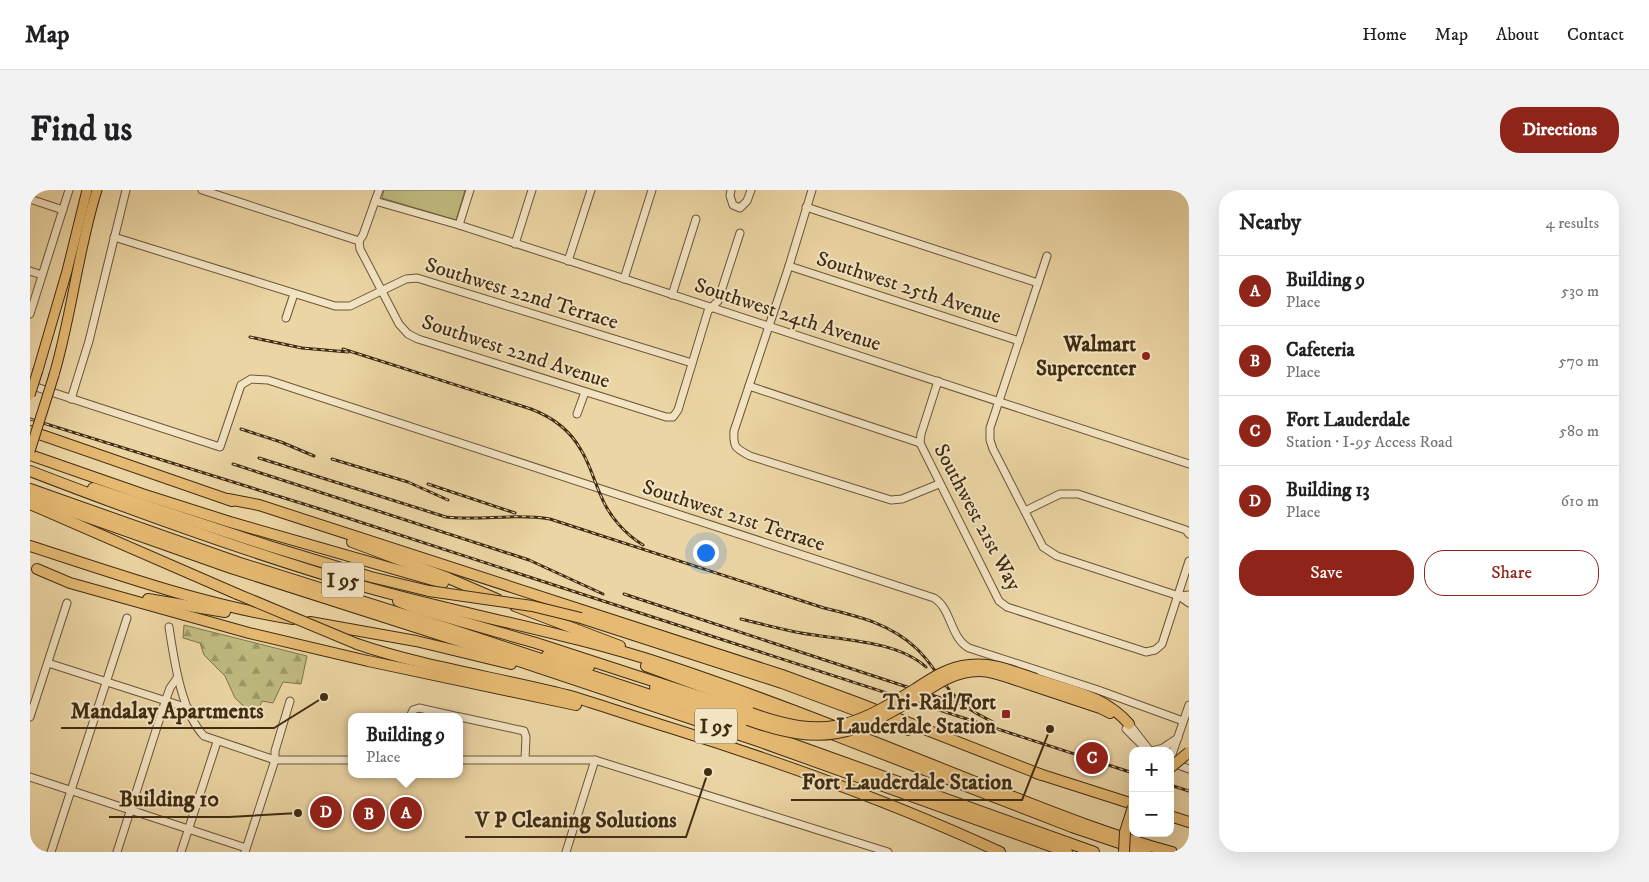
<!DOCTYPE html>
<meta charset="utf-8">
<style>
:root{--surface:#fff;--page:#f2f2f2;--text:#202124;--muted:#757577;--line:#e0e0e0;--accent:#8f2418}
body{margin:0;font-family:"IM FELL DW Pica",serif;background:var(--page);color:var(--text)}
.controls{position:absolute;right:15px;bottom:15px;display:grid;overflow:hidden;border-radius:10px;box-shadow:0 5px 20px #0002}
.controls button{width:45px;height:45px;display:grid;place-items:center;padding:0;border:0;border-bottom:1px solid var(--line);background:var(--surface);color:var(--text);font:25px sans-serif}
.you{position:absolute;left:675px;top:362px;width:18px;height:18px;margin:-12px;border:4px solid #fff;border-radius:50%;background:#1a73e8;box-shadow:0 0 0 8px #1a73e833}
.badge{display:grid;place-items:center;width:32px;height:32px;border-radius:50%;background:var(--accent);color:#fff;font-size:16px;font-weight:700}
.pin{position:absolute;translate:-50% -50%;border:2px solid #fff;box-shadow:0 1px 5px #0006}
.popup{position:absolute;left:318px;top:523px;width:115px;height:65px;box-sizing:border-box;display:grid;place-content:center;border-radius:10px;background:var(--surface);filter:drop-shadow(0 1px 4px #0005);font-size:16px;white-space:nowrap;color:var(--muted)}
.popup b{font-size:19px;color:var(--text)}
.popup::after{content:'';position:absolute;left:50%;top:100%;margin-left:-10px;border:10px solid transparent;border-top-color:var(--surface)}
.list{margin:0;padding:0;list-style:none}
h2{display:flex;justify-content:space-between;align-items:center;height:65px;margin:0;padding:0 20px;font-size:21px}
h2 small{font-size:16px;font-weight:400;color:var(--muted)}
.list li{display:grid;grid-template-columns:32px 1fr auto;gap:15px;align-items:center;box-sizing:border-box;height:70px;padding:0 20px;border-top:1px solid var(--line)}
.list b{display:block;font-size:19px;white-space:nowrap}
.list p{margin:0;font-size:16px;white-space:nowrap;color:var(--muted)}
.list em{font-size:16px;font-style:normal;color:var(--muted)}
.actions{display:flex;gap:10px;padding:15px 20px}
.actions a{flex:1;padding:11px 0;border:1px solid var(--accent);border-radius:20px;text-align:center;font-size:18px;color:var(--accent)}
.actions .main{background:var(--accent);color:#fff}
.map{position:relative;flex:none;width:1159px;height:662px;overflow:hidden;border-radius:20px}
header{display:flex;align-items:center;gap:30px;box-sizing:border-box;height:70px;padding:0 25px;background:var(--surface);border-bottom:1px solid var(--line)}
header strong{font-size:24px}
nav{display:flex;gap:28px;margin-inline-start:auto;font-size:18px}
.intro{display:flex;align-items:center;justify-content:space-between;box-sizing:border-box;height:120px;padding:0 30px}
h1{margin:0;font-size:35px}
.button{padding:12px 22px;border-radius:20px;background:var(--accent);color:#fff;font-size:18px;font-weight:700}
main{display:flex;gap:30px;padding:0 30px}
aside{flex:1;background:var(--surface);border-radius:20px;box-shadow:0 5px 20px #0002}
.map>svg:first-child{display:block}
</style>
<header>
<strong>Map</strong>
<nav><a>Home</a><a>Map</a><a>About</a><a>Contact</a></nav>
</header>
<div class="intro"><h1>Find us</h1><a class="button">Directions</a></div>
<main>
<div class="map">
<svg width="1159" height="662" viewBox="0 0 1159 662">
<defs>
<pattern id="forest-firs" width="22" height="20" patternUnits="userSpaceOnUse" patternTransform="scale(1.25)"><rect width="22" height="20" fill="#c0bb80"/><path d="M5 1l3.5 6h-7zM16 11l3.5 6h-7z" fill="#9d9867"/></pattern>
</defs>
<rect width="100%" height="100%" fill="#ecd5a4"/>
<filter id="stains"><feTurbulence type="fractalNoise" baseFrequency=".004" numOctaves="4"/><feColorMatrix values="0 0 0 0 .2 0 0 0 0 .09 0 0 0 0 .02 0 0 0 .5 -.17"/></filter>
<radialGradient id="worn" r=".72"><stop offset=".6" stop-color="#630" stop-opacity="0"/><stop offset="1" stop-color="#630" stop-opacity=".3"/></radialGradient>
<polygon fill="#c0bb80" stroke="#807448" points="354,0 435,0 426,30 352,8"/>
<polygon fill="url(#forest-firs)" stroke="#807448" points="154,435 277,466 271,494 253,492 243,513 232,511 225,527 205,508 195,486 174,465 170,453 153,448"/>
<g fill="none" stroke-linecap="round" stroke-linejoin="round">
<defs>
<g id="minor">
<polyline points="172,0 329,51 330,59 369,134 378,144 388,149 636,227 643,227 648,220 678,121 688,111 710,43"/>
<polyline points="701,0 700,6 703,15 710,18 717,11 721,0"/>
<path d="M782,0l-23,76 -55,165c-1,16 1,17 16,25l141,44 11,-1 37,-15"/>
<polyline points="0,9 33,20"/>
<polyline points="345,11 429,35 543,72 1159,274"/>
<polyline points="776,17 1008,93"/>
<polyline points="429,35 440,0"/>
<polyline points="84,47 305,116 320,116 376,89 387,88 662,173"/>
<polyline points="329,51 333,45 349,0"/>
<polyline points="485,54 502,0"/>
<polyline points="1017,66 960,238 960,250 963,259 1013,357 1027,366 1149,406 1159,413"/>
<polyline points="538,71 561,0"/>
<polyline points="759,76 989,151"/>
<polyline points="0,81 12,85"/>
<polyline points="594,89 622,0"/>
<polyline points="642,105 666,29"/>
<polyline points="0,124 39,0"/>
<polyline points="256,128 264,104"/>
<polyline points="908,191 891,244 890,253 969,411 977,417 1116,462 1125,460 1132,454 1159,371"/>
<path d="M0,195l190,62 21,-62 10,-6 17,1 666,218c18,11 16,40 35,50l129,42 85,31"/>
<polyline points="719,196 890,253"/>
<polyline points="41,209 59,151 96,0"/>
<polyline points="547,224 555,202"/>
<polyline points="995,321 1030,304 1048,304 1156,340 1159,344"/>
<polyline points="1149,406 1159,405"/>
<path d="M139,437c5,32 12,85 35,109l71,24h77"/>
<polyline points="18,473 158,518"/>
<polyline points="0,527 37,413"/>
<polyline points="380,527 383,520 389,518 429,527"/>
<polyline points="430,527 494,541 496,547 495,569"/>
<polyline points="1099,534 1120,561"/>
<polyline points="1096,539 1113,556"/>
<polyline points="1122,561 1133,558 1148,548"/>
<polyline points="430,570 565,570 858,662"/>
<polyline points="1140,570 1159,515"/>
<polyline points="1143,573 1159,579"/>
<polyline points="0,587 216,658"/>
<polyline points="21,662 97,428"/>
<polyline points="87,662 135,512 140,498 147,488"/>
<polyline points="151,662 187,552"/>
<polyline points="215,662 245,570 245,561 260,511"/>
<polyline points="536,662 565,570"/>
</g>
<g id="major">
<polyline points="8,180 37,81 57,0"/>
<path d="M24,185c18,-61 24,-125 43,-185"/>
</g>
<g id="highway">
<polyline points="0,241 202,311"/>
<polyline points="0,265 112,304 200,332 413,393"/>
<path d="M0,281c109,42 219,82 332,115 101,29 204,46 304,79 106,35 208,77 312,118 64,25 127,51 194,69"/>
<polyline points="63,298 239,356 341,387 399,401"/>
<polyline points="0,299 207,372 417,438 693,529 1064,662"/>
<polyline points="0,307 201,378 429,451 725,550 1037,662"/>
<polyline points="198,309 229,315 752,485 828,513 1012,585"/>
<polyline points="0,314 207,404"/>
<polyline points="322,352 418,388 467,409"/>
<path d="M0,356c87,28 173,59 263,73"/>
<polyline points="7,379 40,393 219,443 338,471 546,515"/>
<polyline points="118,409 195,422"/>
<polyline points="368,411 388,419 506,453 721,523"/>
<polyline points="485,416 590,456"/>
<polyline points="551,428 752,493 878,540"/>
<polyline points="280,432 386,451 481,474"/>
<path d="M327,454c70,24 145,34 217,53 32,10 64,21 97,31 112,35 223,75 329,124"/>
<polyline points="517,465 559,477"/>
<polyline points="616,476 774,534"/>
<path d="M1006,489c34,12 68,16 93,45"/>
<polyline points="1004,496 1070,518 1080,523"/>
<polyline points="625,498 718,530"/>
<polyline points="799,543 1042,637 1116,662"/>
<polyline points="1006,583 1103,614"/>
<polyline points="1140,626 1159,632"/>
</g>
</defs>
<use href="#minor" stroke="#6b5636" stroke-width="9"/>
<use href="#major" stroke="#402c11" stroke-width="11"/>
<use href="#highway" stroke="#402c11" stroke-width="12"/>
<use href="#minor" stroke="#f3e4c4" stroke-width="7"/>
<use href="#major" stroke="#e6ba72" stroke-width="9"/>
<use href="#highway" stroke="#e6ba72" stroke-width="10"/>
<defs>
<g id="rail">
<polyline points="220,147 272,158 318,162"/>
<path d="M313,159l188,60c21,8 39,21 50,41 9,14 13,31 20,46 8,20 24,38 42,49"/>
<polyline points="0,229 293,320 1103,583"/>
<polyline points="211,239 251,252 284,266"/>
<path d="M229,268l187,59c34,4 69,-4 104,2l274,89c34,8 67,16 93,41 14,13 23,31 36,45 10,13 26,21 40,28"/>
<polyline points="302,269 378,292 418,310"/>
<polyline points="203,274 499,370 573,404"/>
<polyline points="398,294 485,323"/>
<polyline points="594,404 929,514"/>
<path d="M711,429c20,5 40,10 60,14 39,7 95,7 125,34"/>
<polyline points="1140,595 1159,601"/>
</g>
</defs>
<use href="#rail" stroke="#402c11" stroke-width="3"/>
<use href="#rail" stroke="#f3e4c4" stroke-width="1" stroke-dasharray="4" stroke-linecap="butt"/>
<defs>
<g id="major-bridge">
<polyline points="0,205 8,180"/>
<polyline points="0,261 24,185"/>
</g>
<g id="highway-bridge">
<polyline points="399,401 502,416 551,428"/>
<polyline points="207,404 327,454"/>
<path d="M721,523c73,26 100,16 164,-24 17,-11 33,-22 54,-24 24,-3 45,7 67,14"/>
<path d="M718,530c75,27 106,16 172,-25 18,-12 36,-24 59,-24 18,0 37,10 55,15"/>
<polyline points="1140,578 1159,562"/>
<polyline points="1094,662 1095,642 1103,617"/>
</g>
</defs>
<use href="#major-bridge" stroke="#402c11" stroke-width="11" stroke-linecap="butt"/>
<use href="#highway-bridge" stroke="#402c11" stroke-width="12" stroke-linecap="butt"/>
<use href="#major-bridge" stroke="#e6ba72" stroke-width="9"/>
<use href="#highway-bridge" stroke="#e6ba72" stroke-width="10"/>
</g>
<g fill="#8f2418" stroke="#f3e4c4" stroke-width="2">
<circle cx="1116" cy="166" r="5"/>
<rect x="971" y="519" width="10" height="10" rx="2.5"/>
</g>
<g text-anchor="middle" stroke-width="4" stroke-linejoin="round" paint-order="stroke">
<g fill="#f3e4c4" stroke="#766347" stroke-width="1">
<rect x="292" y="372.5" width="42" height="35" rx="4"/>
<rect x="665" y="518.5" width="42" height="35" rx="4"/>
</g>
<g font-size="20" font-weight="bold" fill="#402c11">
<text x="313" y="397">I 95</text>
<text x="686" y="543">I 95</text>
</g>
<g font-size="21" fill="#402c11" stroke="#f3e4c4">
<text transform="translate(879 97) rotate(18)" y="7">Southwest 25th Avenue</text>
<text transform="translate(492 103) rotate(17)" y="7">Southwest 22nd Terrace</text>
<text transform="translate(758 124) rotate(18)" y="7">Southwest 24th Avenue</text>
<text transform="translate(486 161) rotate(18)" y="7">Southwest 22nd Avenue</text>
<text transform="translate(704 325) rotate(18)" y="7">Southwest 21st Terrace</text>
<text transform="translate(948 327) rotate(62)" y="7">Southwest 21st Way</text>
</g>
<g font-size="21" font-weight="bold" fill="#402c11" stroke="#f3e4c4" text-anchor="end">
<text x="1106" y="161">Walmart<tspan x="1106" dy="24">Supercenter</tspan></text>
<text x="966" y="519">Tri-Rail/Fort<tspan x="966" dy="24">Lauderdale Station</tspan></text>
</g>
</g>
<path fill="none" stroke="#402c11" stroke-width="2" d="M294 507L244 538H31M1020 539L992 610H761M268 623L199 627H79M678 582L656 647H435"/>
<g fill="#402c11" stroke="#f3e4c4" stroke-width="2">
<circle cx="294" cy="507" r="5"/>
<circle cx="1020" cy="539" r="5"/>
<circle cx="268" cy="623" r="5"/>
<circle cx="678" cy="582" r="5"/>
</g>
<g font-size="22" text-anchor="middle" font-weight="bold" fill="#402c11" stroke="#f3e4c4" stroke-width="4" stroke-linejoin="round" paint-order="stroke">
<text x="137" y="528">Mandalay Apartments</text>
<text x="877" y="599">Fort Lauderdale Station</text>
<text x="139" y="616">Building 10</text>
<text x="546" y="637">V P Cleaning Solutions</text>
</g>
<rect width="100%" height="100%" filter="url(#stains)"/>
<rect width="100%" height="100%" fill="url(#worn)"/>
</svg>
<div class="controls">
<button>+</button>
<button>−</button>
</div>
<div class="you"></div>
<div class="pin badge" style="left:376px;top:623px">A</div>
<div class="popup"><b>Building 9</b>Place</div>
<div class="pin badge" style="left:339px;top:624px">B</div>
<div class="pin badge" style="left:1062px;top:568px">C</div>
<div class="pin badge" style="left:296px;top:622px">D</div>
</div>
<aside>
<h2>Nearby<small>4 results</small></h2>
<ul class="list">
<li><span class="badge">A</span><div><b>Building 9</b><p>Place</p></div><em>530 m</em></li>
<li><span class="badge">B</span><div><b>Cafeteria</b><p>Place</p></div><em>570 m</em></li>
<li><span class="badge">C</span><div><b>Fort Lauderdale</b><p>Station · I-95 Access Road</p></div><em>580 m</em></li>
<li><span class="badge">D</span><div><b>Building 13</b><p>Place</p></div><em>610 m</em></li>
</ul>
<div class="actions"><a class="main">Save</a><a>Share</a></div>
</aside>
</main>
